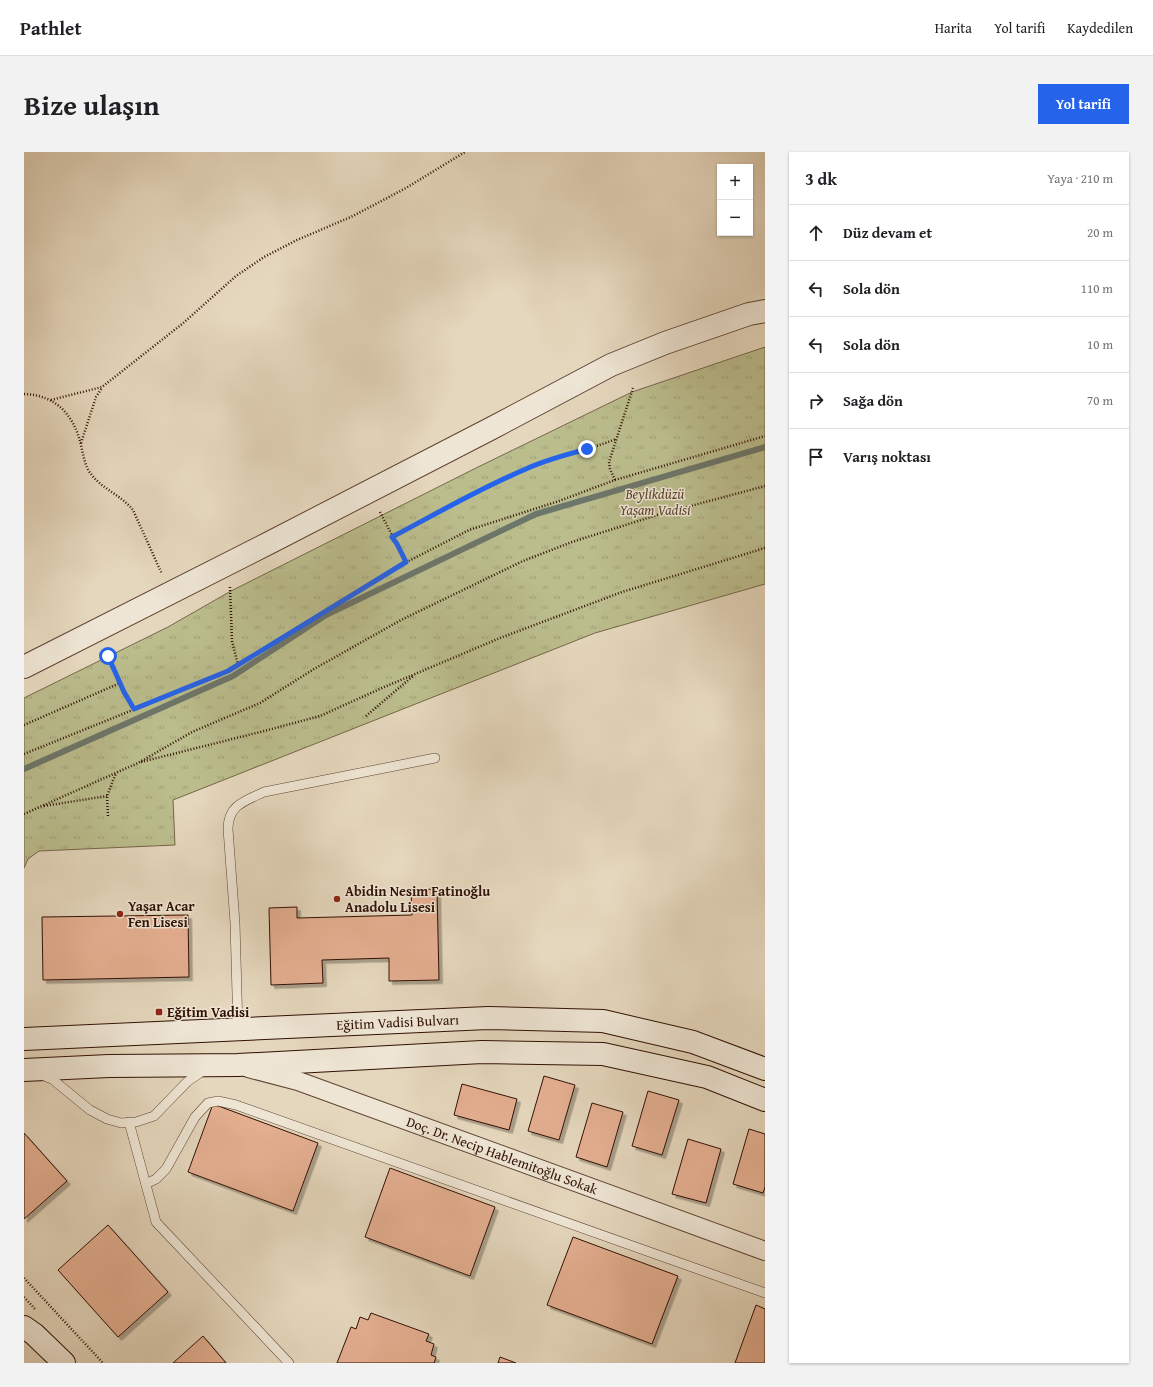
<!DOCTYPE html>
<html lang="tr">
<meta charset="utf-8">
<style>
:root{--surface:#fff;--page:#f2f2f2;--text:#202124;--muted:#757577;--line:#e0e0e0;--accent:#2563eb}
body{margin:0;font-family:"Gentium Book Plus",serif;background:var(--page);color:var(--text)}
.controls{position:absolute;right:12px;top:12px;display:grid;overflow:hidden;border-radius:0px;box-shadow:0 1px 3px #0004}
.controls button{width:36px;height:36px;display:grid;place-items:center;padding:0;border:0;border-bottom:1px solid var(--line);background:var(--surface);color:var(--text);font:20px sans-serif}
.stop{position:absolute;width:12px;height:12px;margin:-9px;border:3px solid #2563eb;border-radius:50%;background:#fff}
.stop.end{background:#2563eb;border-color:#fff;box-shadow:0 1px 4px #0008}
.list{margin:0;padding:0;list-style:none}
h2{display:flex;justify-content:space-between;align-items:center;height:52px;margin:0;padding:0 16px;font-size:17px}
h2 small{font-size:13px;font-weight:400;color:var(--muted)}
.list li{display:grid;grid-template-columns:26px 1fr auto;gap:12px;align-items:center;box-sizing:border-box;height:56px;padding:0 16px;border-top:1px solid var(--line)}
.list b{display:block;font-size:15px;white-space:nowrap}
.list em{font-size:13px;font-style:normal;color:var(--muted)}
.icon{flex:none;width:22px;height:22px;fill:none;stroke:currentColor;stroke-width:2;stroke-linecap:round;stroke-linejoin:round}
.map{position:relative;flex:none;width:741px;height:1211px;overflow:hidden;border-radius:0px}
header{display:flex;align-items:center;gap:24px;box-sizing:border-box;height:56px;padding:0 20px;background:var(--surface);border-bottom:1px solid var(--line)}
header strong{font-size:19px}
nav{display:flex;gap:22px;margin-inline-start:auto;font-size:14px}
.intro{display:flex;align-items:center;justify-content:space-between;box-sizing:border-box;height:96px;padding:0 24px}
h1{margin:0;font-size:28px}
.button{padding:10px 18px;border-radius:0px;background:var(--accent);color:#fff;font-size:14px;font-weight:700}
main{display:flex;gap:24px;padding:0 24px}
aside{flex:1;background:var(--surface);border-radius:0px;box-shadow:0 1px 3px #0004}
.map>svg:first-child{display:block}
</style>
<header>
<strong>Pathlet</strong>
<nav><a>Harita</a><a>Yol tarifi</a><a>Kaydedilen</a></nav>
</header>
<div class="intro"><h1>Bize ulaşın</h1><a class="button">Yol tarifi</a></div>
<main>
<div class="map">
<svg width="741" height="1211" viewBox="0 0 741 1211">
<defs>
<pattern id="grass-tufts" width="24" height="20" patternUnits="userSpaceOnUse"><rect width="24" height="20" fill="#bbbd8d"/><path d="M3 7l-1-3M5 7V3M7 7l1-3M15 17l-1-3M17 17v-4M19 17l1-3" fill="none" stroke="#a1a178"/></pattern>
<filter id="shadow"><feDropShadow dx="3.5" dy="3.5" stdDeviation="0" flood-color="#0004"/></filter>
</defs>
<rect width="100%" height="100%" fill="#e5d7bd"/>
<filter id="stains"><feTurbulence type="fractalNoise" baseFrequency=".005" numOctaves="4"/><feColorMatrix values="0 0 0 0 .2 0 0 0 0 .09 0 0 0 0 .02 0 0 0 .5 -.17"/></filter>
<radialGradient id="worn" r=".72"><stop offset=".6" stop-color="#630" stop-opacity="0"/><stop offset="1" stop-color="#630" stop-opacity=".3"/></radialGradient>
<polygon fill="url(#grass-tufts)" stroke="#766648" points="741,195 741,432 571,481 149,648 151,693 15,699 4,707 0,716 0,546 144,475 207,439 452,316 608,240"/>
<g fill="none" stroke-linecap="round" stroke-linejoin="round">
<polyline stroke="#6d766a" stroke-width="6" points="0,617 209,524 302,463 512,362 741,295"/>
</g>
<g fill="#e4af91" stroke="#301003" filter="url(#shadow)">
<polygon points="413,737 415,828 365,829 365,806 298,808 299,831 247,833 245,756 273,755 273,766 388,763 387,738"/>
<polygon points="164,763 165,825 19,828 18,765"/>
<polygon points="520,924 551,933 535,988 504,979"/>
<polygon points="438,932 493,947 485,978 430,963"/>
<polygon points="624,939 655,948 638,1003 608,994"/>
<polygon points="568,951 599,960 583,1015 552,1005"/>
<polygon points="189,952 294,991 269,1059 164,1020"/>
<polygon points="725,977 741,982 741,1035 739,1041 709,1032"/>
<polygon points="0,981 43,1029 0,1067"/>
<polygon points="664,987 697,997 682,1051 648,1042"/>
<polygon points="366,1016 471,1055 446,1124 341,1085"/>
<polygon points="84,1073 144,1140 94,1185 34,1118"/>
<polygon points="549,1085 654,1124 628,1192 523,1153"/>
<polygon points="732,1153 741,1157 741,1211 711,1211"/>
<polygon points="347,1161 405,1182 402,1189 410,1192 407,1203 412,1205 410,1211 313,1211 327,1175 332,1177 336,1165 344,1168"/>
<polygon points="179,1184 202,1211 149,1211"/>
<polygon points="476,1205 492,1211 474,1211"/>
</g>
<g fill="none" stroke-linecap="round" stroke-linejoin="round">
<defs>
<g id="service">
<path d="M214,877l-3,-106 -7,-94c0,-24 17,-28 36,-37l171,-34"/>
<polyline points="18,923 28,927 66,958 83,967 97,971 112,970 130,964 163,930 180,918"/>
<polyline points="105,970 132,1070 265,1211"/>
<polyline points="122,1032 132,1027 142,1017 171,965 184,951 194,949 212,953 741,1141"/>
</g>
<g id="minor">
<path id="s1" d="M224,916l50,13 467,170"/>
</g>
<polyline id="tertiary" points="0,515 245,391 468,276 587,213 641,191 725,162 741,159"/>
<g id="secondary">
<path id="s2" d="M0,887l464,-21 115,3 90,21 72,27"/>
<polyline points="0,918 85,914 214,913 458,900 579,902 683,925 741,948"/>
<polyline points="0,1175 10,1182 40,1211"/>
</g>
</defs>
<use href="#service" stroke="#5d4232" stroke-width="10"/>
<use href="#minor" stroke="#5d4232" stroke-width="20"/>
<use href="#tertiary" stroke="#5d4232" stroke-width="24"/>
<use href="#secondary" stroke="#301003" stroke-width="24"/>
<g stroke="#301003" stroke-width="2.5" stroke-dasharray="1 2" stroke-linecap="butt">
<path d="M0,242c32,1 50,21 57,51 2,9 4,22 10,29 11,15 30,21 42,36l29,64"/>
<polyline points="27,248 78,235 158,172 212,124 240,105 273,88 329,64 382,36 441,0"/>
<polyline points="57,291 72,245 78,236"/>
<polyline points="591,328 586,317 585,310 609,236"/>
<polyline points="356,360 382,410"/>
<path d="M368,385c44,-23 88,-49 134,-68 29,-13 60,-18 90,-30"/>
<polyline points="206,435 208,489 214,513"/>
<polyline points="83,500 100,540 110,557"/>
<polyline points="342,564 389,524"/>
<polyline points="0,573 96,531"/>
<polyline points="0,602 205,519 375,414 445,378 535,349 591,328 741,284"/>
<polyline points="117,610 240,579 296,564 358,536 476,486 598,440 741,396"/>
<polyline points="20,654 83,644"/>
<polyline points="0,662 114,611 168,580 236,551 290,517 377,468 499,409 548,390 633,363 741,334"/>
<polyline points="84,664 83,644 92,621"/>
<polyline points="0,1126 79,1211"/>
<polyline points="0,1145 11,1157"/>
</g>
<use href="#service" stroke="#eee5d4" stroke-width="9"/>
<use href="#minor" stroke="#eee5d4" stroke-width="18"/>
<use href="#tertiary" stroke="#eee5d4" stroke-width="22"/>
<use href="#secondary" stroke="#eee5d4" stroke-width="22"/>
</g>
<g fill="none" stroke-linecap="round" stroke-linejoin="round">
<path stroke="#2563eb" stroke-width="5" d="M84,504l16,36 10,17 94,-38 178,-109 -9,-18 -5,-7c44,-23 88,-49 134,-68 19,-9 40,-14 61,-20"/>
</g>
<g fill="#8f2418" stroke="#eee5d4" stroke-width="1.5">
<circle cx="313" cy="747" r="4"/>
<circle cx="96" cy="762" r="4"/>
<rect x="131" y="856" width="8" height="8" rx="2"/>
</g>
<g text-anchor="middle" stroke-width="3" stroke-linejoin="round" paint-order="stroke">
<g font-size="14" font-style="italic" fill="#5a442c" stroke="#eee5d4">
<text x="631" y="347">Beylikdüzü<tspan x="631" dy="16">Yaşam Vadisi</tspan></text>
</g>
<g font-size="14" font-weight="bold" fill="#301003" stroke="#eee5d4" text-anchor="start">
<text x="321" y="744">Abidin Nesim Fatinoğlu<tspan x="321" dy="16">Anadolu Lisesi</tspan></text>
<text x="104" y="759">Yaşar Acar<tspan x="104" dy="16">Fen Lisesi</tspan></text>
<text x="143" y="865">Eğitim Vadisi</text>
</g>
<g font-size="14" fill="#301003" stroke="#eee5d4">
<text dy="5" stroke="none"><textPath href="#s2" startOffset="374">Eğitim Vadisi Bulvarı</textPath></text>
<text dy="5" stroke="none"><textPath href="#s1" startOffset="269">Doç. Dr. Necip Hablemitoğlu Sokak</textPath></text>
</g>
</g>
<rect width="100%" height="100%" filter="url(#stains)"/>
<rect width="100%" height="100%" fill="url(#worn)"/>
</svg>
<div class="controls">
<button>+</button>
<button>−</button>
</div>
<div class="stop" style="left:84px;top:504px"></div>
<div class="stop end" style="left:563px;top:297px"></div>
</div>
<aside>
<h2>3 dk<small>Yaya · 210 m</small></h2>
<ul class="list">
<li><svg class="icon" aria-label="ahead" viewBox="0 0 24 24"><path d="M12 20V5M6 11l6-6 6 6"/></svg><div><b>Düz devam et</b></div><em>20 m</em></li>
<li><svg class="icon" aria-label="left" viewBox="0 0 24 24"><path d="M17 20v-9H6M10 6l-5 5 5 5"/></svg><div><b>Sola dön</b></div><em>110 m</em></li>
<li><svg class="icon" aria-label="left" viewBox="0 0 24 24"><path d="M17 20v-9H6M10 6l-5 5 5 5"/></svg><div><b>Sola dön</b></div><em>10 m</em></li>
<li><svg class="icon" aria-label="right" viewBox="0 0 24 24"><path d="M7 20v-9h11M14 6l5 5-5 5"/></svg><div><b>Sağa dön</b></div><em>70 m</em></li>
<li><svg class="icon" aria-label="arrive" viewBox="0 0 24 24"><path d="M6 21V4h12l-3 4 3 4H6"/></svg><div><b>Varış noktası</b></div></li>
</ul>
</aside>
</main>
